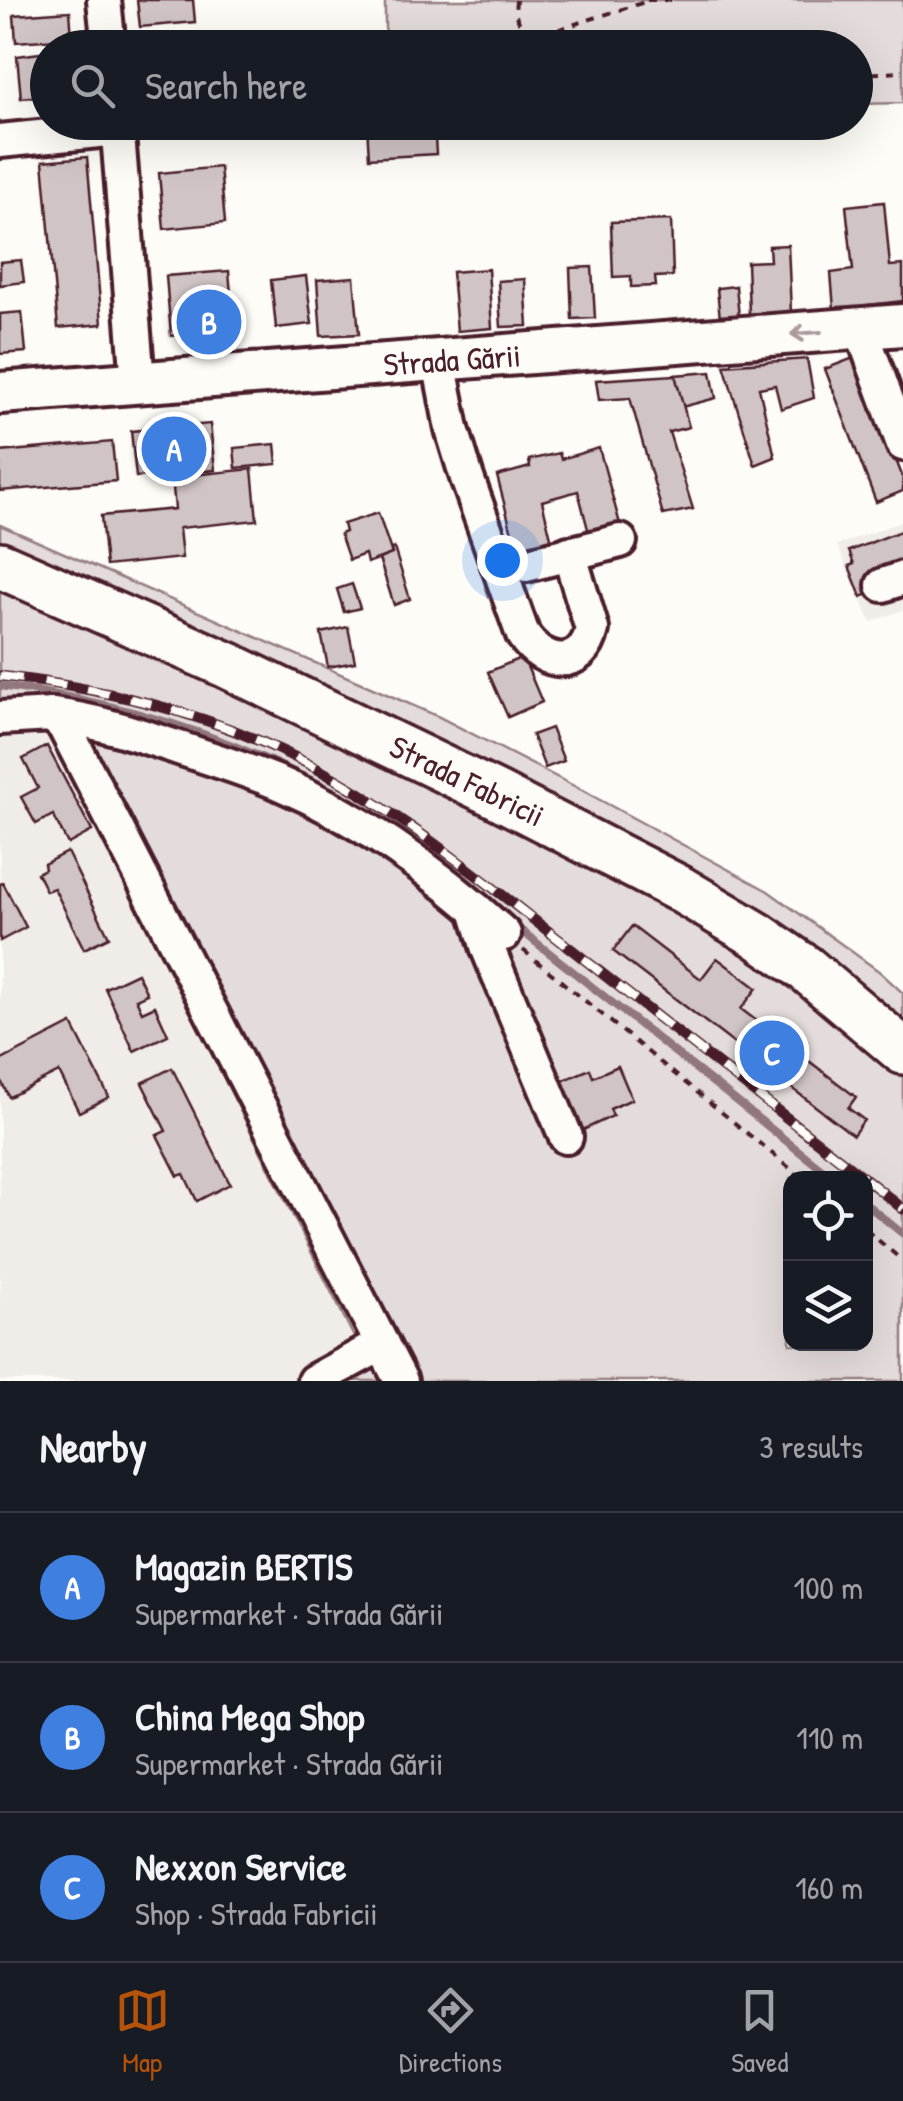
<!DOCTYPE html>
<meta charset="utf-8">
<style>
:root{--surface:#171b24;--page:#20242c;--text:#f1f3f6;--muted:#9ea1a6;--line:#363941;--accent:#b45309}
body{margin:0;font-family:"Patrick Hand",sans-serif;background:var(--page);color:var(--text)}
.controls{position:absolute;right:30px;bottom:30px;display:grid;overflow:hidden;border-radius:20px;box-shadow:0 10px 40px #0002}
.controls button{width:90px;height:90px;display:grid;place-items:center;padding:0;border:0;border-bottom:2px solid var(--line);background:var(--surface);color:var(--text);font:50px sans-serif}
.you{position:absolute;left:502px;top:560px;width:35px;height:35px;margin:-25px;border:8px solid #fff;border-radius:50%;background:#1a73e8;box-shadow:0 0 0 15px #1a73e833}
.badge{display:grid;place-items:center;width:65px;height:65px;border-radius:50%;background:var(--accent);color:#fff;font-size:32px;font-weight:700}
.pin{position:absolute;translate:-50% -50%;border:5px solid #fff;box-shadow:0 2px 10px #0006}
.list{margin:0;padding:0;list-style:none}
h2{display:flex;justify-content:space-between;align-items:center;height:130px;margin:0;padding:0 40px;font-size:42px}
h2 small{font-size:32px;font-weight:400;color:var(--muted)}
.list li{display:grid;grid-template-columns:65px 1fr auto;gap:30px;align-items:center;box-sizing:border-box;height:150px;padding:0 40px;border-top:2px solid var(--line)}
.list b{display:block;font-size:38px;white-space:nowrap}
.list p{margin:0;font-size:32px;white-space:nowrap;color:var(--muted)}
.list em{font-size:32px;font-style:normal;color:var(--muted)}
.icon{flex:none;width:55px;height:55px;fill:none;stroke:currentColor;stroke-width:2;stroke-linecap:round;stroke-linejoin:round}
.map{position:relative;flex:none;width:903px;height:1381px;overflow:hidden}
.search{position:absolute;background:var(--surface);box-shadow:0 10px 40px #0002;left:30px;right:30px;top:30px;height:110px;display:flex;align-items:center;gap:25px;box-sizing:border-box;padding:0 35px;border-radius:55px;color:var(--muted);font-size:38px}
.sheet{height:580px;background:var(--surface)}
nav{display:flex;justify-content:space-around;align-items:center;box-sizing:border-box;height:140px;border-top:2px solid var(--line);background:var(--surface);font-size:28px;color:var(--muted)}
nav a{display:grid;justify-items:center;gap:5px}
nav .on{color:var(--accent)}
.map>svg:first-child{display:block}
</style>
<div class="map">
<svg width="903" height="1381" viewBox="0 0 903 1381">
<rect width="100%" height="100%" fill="#fdfcf7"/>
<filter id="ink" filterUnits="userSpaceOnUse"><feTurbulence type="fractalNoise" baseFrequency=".01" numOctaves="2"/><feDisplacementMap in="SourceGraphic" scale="20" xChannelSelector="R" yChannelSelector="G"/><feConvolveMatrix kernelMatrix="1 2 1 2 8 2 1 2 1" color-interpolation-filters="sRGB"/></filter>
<g filter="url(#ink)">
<g fill="#f0ece8">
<polygon points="903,521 903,610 871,622 837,545"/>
<polygon points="51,733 358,1346 327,1381 0,1381 0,736"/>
</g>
<g fill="#e3dcda" stroke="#967e82" stroke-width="2.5" fill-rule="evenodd">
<polygon points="385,0 903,0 903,103 856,104 856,48 394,47 385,28"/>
<path d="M0,525l439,192 137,70 192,104 112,81 23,21v388h-576l31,-36 -307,-611 -51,2zM790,1178h76v166h-76z"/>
</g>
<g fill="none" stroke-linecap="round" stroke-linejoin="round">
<g stroke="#91777b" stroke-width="8">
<path d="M0,686c103,13 203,42 296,87"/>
<polyline points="513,924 833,1178"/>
<polyline points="866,1204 903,1234"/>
</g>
</g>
<g fill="#d0c5c4" stroke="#4a1f2b" stroke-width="2.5">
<polygon points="137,0 193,0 195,22 140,27"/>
<polygon points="70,11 72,38 16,42 14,15"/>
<polygon points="48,52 48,95 21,98 17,56"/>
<polygon points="394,122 434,122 436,154 369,158 367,124"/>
<polygon points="87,157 102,324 58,328 43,161"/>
<polygon points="220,167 225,223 164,229 159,173"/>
<polygon points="884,202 890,266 903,265 903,301 834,309 831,273 853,270 846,206"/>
<polygon points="671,220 673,276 655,277 656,286 631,287 631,276 613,277 611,222"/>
<polygon points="788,245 791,313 749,314 747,262 770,261 769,246"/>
<polygon points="21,260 24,282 0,285 0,262"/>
<polygon points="592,267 595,318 572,319 570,268"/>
<polygon points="488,269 492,328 457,331 452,272"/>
<polygon points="229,271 234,330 171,336 166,276"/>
<polygon points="306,276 312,324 276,328 271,280"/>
<polygon points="354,277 359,334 321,336 317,280"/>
<polygon points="525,279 528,326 501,327 498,281"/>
<polygon points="736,286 739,317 720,319 717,288"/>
<polygon points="22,312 26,352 0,354 0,314"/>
<polygon points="856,357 903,478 903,491 876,502 825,369"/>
<polygon points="807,359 814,398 781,409 775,385 759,388 775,457 755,465 724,365"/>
<polygon points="711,372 716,398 682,407 675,375"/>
<polygon points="675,375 689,427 669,432 693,509 663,515 630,398 599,400 596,380"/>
<polygon points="210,424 215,470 136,477 131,431"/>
<polygon points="112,442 116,481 0,491 0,452"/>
<polygon points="275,444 277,464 236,468 234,448"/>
<polygon points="599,448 620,524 589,533 578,491 542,501 553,546 518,556 497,476 530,467 529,460 559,453 561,459"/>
<polygon points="252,469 257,520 179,528 182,558 106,566 101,516 175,509 172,477"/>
<polygon points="378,513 392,554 367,563 365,554 349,560 340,534 345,532 343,524"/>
<polygon points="903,530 903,569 875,592 861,597 849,566 854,564 849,551"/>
<polygon points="394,548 410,599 394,605 379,559 392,554 391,549"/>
<polygon points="352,584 360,608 344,612 337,589"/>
<polygon points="348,627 355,662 328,667 321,633"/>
<polygon points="523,657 542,702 508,717 488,672"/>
<polygon points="551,728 564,761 545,768 532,735"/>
<polygon points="47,746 92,831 68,844 53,815 36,824 21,797 38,788 23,759"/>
<polygon points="67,852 109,937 84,949 54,888 46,891 37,873 45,869 44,864"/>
<polygon points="3,883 26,927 0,941 0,884"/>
<polygon points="632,926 701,979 717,958 757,988 741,1009 856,1097 848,1108 864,1120 853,1135 613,951"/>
<polygon points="137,973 147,994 136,999 142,1012 155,1006 168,1035 134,1051 105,988"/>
<polygon points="72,1024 109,1097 79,1112 59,1072 9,1097 0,1079 0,1061"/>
<polygon points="618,1066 632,1099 610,1109 613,1116 583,1130 562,1081 590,1069 593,1077"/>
<polygon points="172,1068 230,1184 197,1201 184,1174 178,1176 157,1135 166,1131 142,1083"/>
</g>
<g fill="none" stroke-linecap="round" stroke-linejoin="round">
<defs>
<g id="minor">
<polyline points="104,0 109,48"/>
<polyline points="117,122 138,382"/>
<polyline points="0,141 118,129"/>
<polyline points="861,329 903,444"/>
<path d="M439,361l13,68 15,49 56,157c20,31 60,36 69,-6l-23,-76"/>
<polyline points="526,565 620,541"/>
<polyline points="883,585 903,578"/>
<path d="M52,715c43,5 85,19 127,33 34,11 69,22 102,36 82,35 157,90 223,150"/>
<polyline points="0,718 52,715 64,726 401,1381"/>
<polyline points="477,913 488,949 566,1137"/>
<polyline points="314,1381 382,1344"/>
</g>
<polyline id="major" points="0,393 903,325"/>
<polyline id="highway" points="0,565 227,665 495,794 680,889 757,935 805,968 903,1051"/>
</defs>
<use href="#minor" stroke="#4a1f2b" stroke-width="40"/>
<use href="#major" stroke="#4a1f2b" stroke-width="48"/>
<use href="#highway" stroke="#4a1f2b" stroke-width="52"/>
<g stroke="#4a1f2b" stroke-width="4" stroke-dasharray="8 8" stroke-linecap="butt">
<polyline points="516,0 515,14 532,48"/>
<polyline points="647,0 673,0"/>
<polyline points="528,39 648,1"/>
<polyline points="856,74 903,72"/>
<polyline points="523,950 802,1178"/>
<polyline points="866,1230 903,1261"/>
</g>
<use href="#minor" stroke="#fdfcf7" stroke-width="32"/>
<use href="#major" stroke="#fdfcf7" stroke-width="40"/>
<use href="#highway" stroke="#fdfcf7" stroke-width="45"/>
<defs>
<g id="rail">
<path d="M0,676c99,12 194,33 284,76 104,49 192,123 282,193 99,78 199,156 298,233"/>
<polyline points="866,1179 903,1209"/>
</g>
</defs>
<use href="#rail" stroke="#4a1f2b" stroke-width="11"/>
<use href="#rail" stroke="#fdfcf7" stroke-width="8" stroke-dasharray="22" stroke-linecap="butt"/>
</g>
<defs><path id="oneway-shaft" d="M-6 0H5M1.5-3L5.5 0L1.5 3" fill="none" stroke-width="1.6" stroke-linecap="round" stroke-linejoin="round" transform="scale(2.5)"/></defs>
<use stroke="#ac999b" href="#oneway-shaft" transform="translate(806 333) rotate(176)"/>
</g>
<g text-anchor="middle" stroke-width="8" stroke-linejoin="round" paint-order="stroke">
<g font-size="32" fill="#4a1f2b" stroke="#fdfcf7">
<text transform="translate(452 360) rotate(-4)" y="11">Strada Gării</text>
<text transform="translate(467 781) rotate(26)" y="11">Strada Fabricii</text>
</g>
</g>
</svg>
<div class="controls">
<button><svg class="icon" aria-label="locate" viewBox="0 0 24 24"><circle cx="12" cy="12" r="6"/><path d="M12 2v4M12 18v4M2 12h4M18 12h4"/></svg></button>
<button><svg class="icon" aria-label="layers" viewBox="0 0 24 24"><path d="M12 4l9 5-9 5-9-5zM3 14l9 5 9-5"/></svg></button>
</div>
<div class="you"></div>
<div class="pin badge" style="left:174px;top:449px;background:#3f7fe0">A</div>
<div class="pin badge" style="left:209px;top:322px;background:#3f7fe0">B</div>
<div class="pin badge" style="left:772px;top:1053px;background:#3f7fe0">C</div>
<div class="search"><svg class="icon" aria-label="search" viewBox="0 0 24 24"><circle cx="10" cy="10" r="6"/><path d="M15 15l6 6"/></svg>Search here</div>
</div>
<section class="sheet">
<h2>Nearby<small>3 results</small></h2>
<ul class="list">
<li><span class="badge" style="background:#3f7fe0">A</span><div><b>Magazin BERTIS</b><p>Supermarket · Strada Gării</p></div><em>100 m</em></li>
<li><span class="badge" style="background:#3f7fe0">B</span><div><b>China Mega Shop</b><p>Supermarket · Strada Gării</p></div><em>110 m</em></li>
<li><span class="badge" style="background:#3f7fe0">C</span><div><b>Nexxon Service</b><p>Shop · Strada Fabricii</p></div><em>160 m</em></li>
</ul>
</section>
<nav>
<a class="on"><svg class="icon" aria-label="map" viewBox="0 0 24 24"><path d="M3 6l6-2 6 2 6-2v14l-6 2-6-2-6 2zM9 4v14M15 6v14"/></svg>Map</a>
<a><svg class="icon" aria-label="directions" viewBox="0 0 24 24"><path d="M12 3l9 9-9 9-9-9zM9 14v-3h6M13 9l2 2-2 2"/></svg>Directions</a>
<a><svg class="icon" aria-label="saved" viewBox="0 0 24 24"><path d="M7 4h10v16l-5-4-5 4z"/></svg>Saved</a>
</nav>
